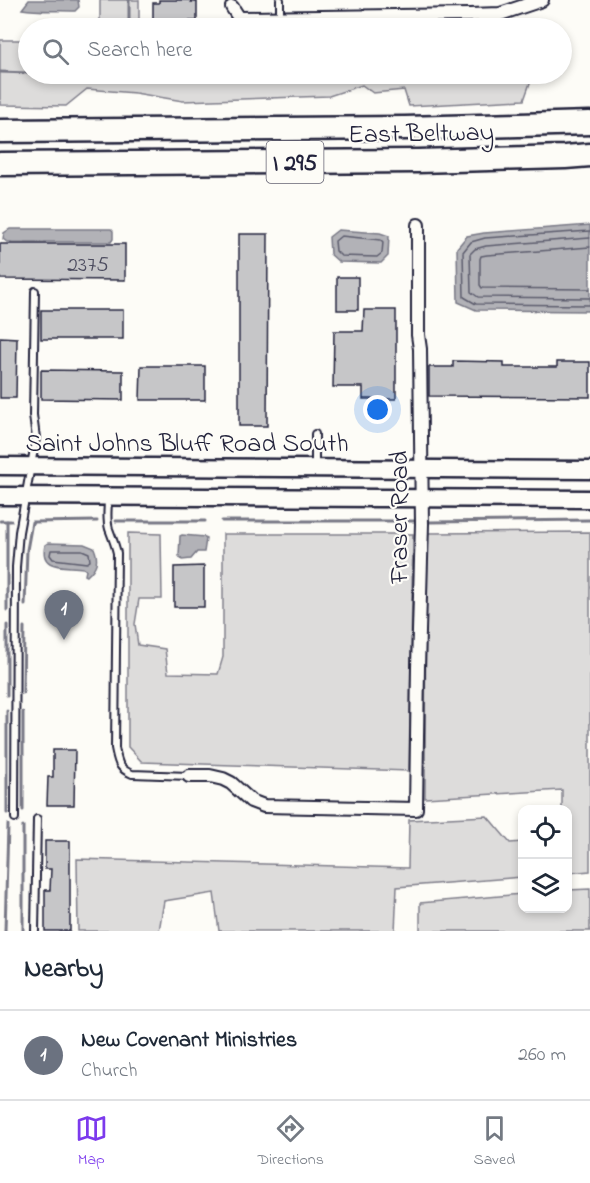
<!DOCTYPE html>
<style>
:root{--surface:#fff;--page:#f6f6f7;--text:#1f2937;--muted:#747a83;--line:#e0e1e3;--accent:#7c3aed}
body{margin:0;font-family:"Indie Flower",sans-serif;background:var(--page);color:var(--text)}
.controls{position:absolute;right:18px;bottom:18px;display:grid;overflow:hidden;border-radius:12px;box-shadow:0 3px 9px #0003}
.controls button{width:54px;height:54px;display:grid;place-items:center;padding:0;border:0;border-bottom:2px solid var(--line);background:var(--surface);color:var(--text);font:30px sans-serif}
.you{position:absolute;left:378px;top:410px;width:21px;height:21px;margin:-15px;border:4px solid #fff;border-radius:50%;background:#1a73e8;box-shadow:0 0 0 9px #1a73e833}
.badge{display:grid;place-items:center;width:39px;height:39px;border-radius:50%;background:var(--accent);color:#fff;font-size:20px;font-weight:700}
.pin{position:absolute;translate:-50% -50px;filter:drop-shadow(0 2px 3px #0008)}
.pin::after{content:'';position:absolute;top:32px;width:21px;height:18px;background:inherit;clip-path:polygon(0 0,100% 0,50% 100%)}
.list{margin:0;padding:0;list-style:none}
h2{display:flex;justify-content:space-between;align-items:center;height:78px;margin:0;padding:0 24px;font-size:26px}
h2 small{font-size:20px;font-weight:400;color:var(--muted)}
.list li{display:grid;grid-template-columns:39px 1fr auto;gap:18px;align-items:center;box-sizing:border-box;height:90px;padding:0 24px;border-top:2px solid var(--line)}
.list b{display:block;font-size:22px;white-space:nowrap}
.list p{margin:0;font-size:20px;white-space:nowrap;color:var(--muted)}
.list em{font-size:20px;font-style:normal;color:var(--muted)}
.icon{flex:none;width:33px;height:33px;fill:none;stroke:currentColor;stroke-width:2;stroke-linecap:round;stroke-linejoin:round}
.map{position:relative;flex:none;width:590px;height:931px;overflow:hidden}
.search{position:absolute;background:var(--surface);box-shadow:0 3px 9px #0003;left:18px;right:18px;top:18px;height:66px;display:flex;align-items:center;gap:15px;box-sizing:border-box;padding:0 21px;border-radius:33px;color:var(--muted);font-size:22px}
.sheet{height:168px;background:var(--surface)}
nav{display:flex;justify-content:space-around;align-items:center;box-sizing:border-box;height:84px;border-top:2px solid var(--line);background:var(--surface);font-size:16px;color:var(--muted)}
nav a{display:grid;justify-items:center;gap:3px}
nav .on{color:var(--accent)}
.map>svg:first-child{display:block}
</style>
<div class="map">
<svg width="590" height="931" viewBox="0 0 590 931">
<rect width="100%" height="100%" fill="#fdfcf7"/>
<filter id="ink" filterUnits="userSpaceOnUse"><feTurbulence type="fractalNoise" baseFrequency=".0167" numOctaves="2"/><feDisplacementMap in="SourceGraphic" scale="12" xChannelSelector="R" yChannelSelector="G"/><feConvolveMatrix kernelMatrix="1 2 1 2 8 2 1 2 1" color-interpolation-filters="sRGB"/></filter>
<g filter="url(#ink)">
<g fill="#dddcdb" stroke="#807f8b" stroke-width="1.5">
<rect x="100" y="0" width="39" height="28"/>
<polygon points="0,40 28,40 28,74 528,74 530,83 524,100 409,106 404,90 373,93 362,85 329,96 183,101 135,93 87,89 66,106 0,105"/>
<polygon points="590,532 590,871 568,873 568,810 562,809 562,790 425,798 426,533"/>
<polygon points="128,533 161,534 162,599 139,599 135,624 138,645 165,649 168,673 218,674 223,657 223,534 413,534 409,771 142,762 128,747"/>
<polygon points="487,816 510,843 522,842 522,877 397,887 395,931 219,931 214,893 164,901 159,931 78,931 77,859 408,868 409,820"/>
<polygon points="590,889 590,931 420,931 420,903 522,894 522,908 568,908 568,890"/>
</g>
<g fill="#b2b2b7" stroke="#787885" stroke-width="1.5">
<path d="M29,0h49l1,7 -4,4c-18,-1 -35,1 -53,-2z"/>
<polygon points="590,225 590,311 476,310 458,302 457,248 467,236 484,233"/>
<polygon points="10,229 111,229 113,231 113,239 111,242 7,242 3,239 4,233"/>
<polygon points="338,230 380,233 389,236 388,256 381,263 339,262 330,254 329,237"/>
<polygon points="182,535 205,537 206,539 204,552 197,552 191,559 182,560 179,556 180,536"/>
<path d="M48,543l36,1 10,4c5,12 3,19 -7,28l-2,-1 1,-5 -3,-2c-18,-3 -44,3 -38,-23z"/>
</g>
<g fill="none" stroke-linecap="round" stroke-linejoin="round">
<g stroke="#5c5c6d" stroke-width="1.5">
<polyline points="590,231 485,238 471,242 463,252 464,297 476,304 590,305"/>
<polygon points="341,236 381,240 383,242 382,253 377,257 341,256 336,251 335,241"/>
<polyline points="590,238 486,246 475,249 470,254 471,292 478,297 590,298"/>
<polyline points="590,247 487,255 481,256 480,259 480,285 482,288 590,289"/>
<polygon points="51,550 82,550 89,553 90,561 87,563 53,559 50,555"/>
</g>
<g stroke="#787885" stroke-width="3">
<polyline points="129,28 129,0"/>
<polyline points="0,72 28,73"/>
<polyline points="50,74 115,75 116,74"/>
<polyline points="0,521 11,521"/>
<polyline points="116,521 205,521"/>
<polyline points="222,521 414,521"/>
<polyline points="33,522 97,521"/>
<polyline points="429,522 590,520"/>
<polyline points="25,605 27,550 32,522"/>
<polyline points="7,610 7,521"/>
<polyline points="7,625 7,695"/>
<polyline points="23,693 24,627"/>
<polyline points="23,712 23,810"/>
<polyline points="7,813 7,711"/>
<polyline points="5,931 8,825"/>
<polyline points="23,931 23,826"/>
</g>
</g>
<g fill="#c6c6c8" stroke="#22223b" stroke-width="1.5">
<polygon points="159,0 191,0 191,2 197,2 197,21 153,21 153,3 159,3"/>
<polygon points="239,234 268,234 267,426 239,426"/>
<polygon points="0,244 125,244 125,280 0,279"/>
<rect x="337" y="277" width="21" height="33"/>
<rect x="41" y="310" width="82" height="29"/>
<polygon points="364,310 396,310 396,399 363,399 363,387 333,387 334,331 363,331"/>
<polygon points="0,337 17,338 16,398 0,398"/>
<polygon points="453,361 504,362 504,367 557,367 557,362 590,362 590,397 429,396 429,367 453,367"/>
<polygon points="141,366 205,366 205,400 140,400"/>
<polygon points="41,370 123,371 123,400 41,399"/>
<polygon points="204,566 204,607 174,607 174,567"/>
<polygon points="53,750 75,750 74,805 47,805 48,777 53,777"/>
<polygon points="45,841 70,841 70,931 45,931 45,890 50,890 51,869 45,869"/>
</g>
<g fill="none" stroke-linecap="round" stroke-linejoin="round">
<defs>
<g id="service">
<polyline points="280,0 280,17"/>
<polyline points="315,434 315,467"/>
<path d="M108,499c0,10 -2,20 1,30 3,8 6,15 8,24l-2,195c3,14 3,20 17,26l57,2"/>
<polyline points="15,818 16,567 19,532 36,438 33,415 35,291"/>
<polyline points="35,931 37,819"/>
</g>
<g id="minor">
<polyline points="232,7 239,18 470,15 500,14 542,0"/>
<polyline points="189,776 210,776 223,779 231,783 251,801 264,806 416,809 418,667 422,524 420,349 418,335 418,225"/>
</g>
<g id="secondary">
<polyline points="0,466 590,470"/>
<polyline points="0,496 590,499"/>
</g>
<g id="motorway">
<polyline points="0,131 405,128 590,123"/>
<polyline points="0,164 418,161 565,157 590,155"/>
</g>
</defs>
<use href="#service" stroke="#22223b" stroke-width="10"/>
<use href="#minor" stroke="#22223b" stroke-width="16"/>
<use href="#secondary" stroke="#22223b" stroke-width="21"/>
<use href="#motorway" stroke="#22223b" stroke-width="27"/>
<use href="#service" stroke="#fdfcf7" stroke-width="6"/>
<use href="#minor" stroke="#fdfcf7" stroke-width="12"/>
<use href="#secondary" stroke="#fdfcf7" stroke-width="16"/>
<use href="#motorway" stroke="#fdfcf7" stroke-width="22"/>
</g>
</g>
<g text-anchor="middle" stroke-width="4.5" stroke-linejoin="round" paint-order="stroke">
<g font-size="22" fill="#4b4b5e">
<text x="88" y="271">2375</text>
</g>
<rect fill="#fdfcf7" stroke="#646373" stroke-width="1.5" x="266.5" y="141" width="57" height="42" rx="4.5"/>
<g font-size="24" font-weight="bold" fill="#22223b">
<text x="295" y="170">I 295</text>
</g>
<g font-size="26" fill="#22223b" stroke="#fdfcf7">
<text transform="translate(421 132) rotate(-1)" y="9">East Beltway</text>
<text x="187" y="451">Saint Johns Bluff Road South</text>
<text transform="translate(398 517) rotate(-90)" y="9">Fraser Road</text>
</g>
</g>
</svg>
<div class="controls">
<button><svg class="icon" aria-label="locate" viewBox="0 0 24 24"><circle cx="12" cy="12" r="6"/><path d="M12 2v4M12 18v4M2 12h4M18 12h4"/></svg></button>
<button><svg class="icon" aria-label="layers" viewBox="0 0 24 24"><path d="M12 4l9 5-9 5-9-5zM3 14l9 5 9-5"/></svg></button>
</div>
<div class="you"></div>
<div class="pin badge" style="left:64px;top:640px;background:#6b7280">1</div>
<div class="search"><svg class="icon" aria-label="search" viewBox="0 0 24 24"><circle cx="10" cy="10" r="6"/><path d="M15 15l6 6"/></svg>Search here</div>
</div>
<section class="sheet">
<h2>Nearby<small></small></h2>
<ul class="list">
<li><span class="badge" style="background:#6b7280">1</span><div><b>New Covenant Ministries</b><p>Church</p></div><em>260 m</em></li>
</ul>
</section>
<nav>
<a class="on"><svg class="icon" aria-label="map" viewBox="0 0 24 24"><path d="M3 6l6-2 6 2 6-2v14l-6 2-6-2-6 2zM9 4v14M15 6v14"/></svg>Map</a>
<a><svg class="icon" aria-label="directions" viewBox="0 0 24 24"><path d="M12 3l9 9-9 9-9-9zM9 14v-3h6M13 9l2 2-2 2"/></svg>Directions</a>
<a><svg class="icon" aria-label="saved" viewBox="0 0 24 24"><path d="M7 4h10v16l-5-4-5 4z"/></svg>Saved</a>
</nav>
